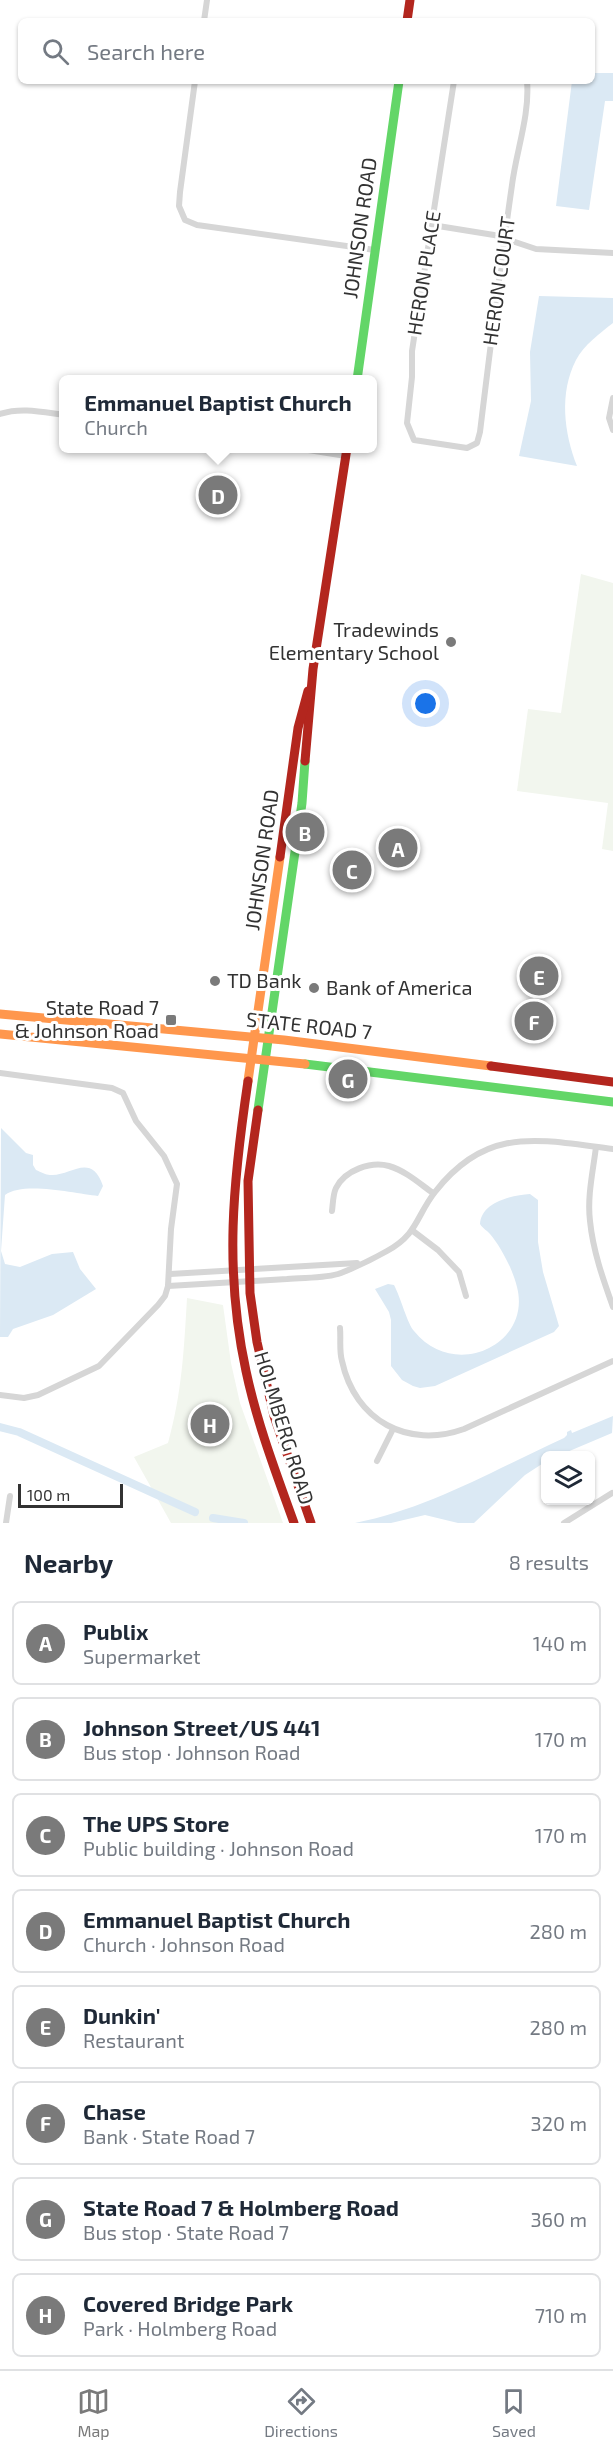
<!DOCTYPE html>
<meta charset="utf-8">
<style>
:root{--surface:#fff;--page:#f2f2f3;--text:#1f2937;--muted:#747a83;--line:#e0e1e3;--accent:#7a7a7a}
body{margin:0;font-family:"Exo 2",sans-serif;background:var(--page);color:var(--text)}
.controls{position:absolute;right:18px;bottom:18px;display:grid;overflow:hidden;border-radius:9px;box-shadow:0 2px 4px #0004}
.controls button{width:54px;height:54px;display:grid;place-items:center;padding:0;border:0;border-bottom:2px solid var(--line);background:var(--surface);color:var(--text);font:30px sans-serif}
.scale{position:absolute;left:18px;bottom:15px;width:105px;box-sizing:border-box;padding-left:6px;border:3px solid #323232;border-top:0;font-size:16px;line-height:21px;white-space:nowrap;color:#323232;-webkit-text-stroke:4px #fff;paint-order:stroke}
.you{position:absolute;left:426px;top:704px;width:21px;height:21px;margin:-15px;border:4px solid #fff;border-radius:50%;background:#1a73e8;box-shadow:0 0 0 9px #1a73e833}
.badge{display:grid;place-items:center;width:39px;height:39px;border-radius:50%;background:var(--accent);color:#fff;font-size:20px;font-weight:700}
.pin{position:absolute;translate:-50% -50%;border:3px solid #fff;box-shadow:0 2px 6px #0006}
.popup{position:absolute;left:59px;top:375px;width:318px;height:78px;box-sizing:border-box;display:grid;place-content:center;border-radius:9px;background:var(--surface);filter:drop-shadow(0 2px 4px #0005);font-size:20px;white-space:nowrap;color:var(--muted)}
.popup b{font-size:22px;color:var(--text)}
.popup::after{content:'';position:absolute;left:50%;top:100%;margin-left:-12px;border:12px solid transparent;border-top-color:var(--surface)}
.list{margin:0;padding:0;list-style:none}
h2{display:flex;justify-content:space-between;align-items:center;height:78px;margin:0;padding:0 24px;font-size:26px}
h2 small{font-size:20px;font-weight:400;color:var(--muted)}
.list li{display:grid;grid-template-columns:39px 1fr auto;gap:18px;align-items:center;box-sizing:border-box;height:84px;margin:0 12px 12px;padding:0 12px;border:2px solid var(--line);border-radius:9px}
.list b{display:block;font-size:22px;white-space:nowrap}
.list p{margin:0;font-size:20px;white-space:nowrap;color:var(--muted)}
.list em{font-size:20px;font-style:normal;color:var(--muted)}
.icon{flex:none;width:33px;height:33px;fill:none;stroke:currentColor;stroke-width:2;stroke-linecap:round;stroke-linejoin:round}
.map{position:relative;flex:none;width:613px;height:1523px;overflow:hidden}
.search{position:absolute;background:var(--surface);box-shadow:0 2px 4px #0004;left:18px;right:18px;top:18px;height:66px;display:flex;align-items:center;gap:15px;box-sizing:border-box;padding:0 21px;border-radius:9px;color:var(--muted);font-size:22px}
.sheet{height:846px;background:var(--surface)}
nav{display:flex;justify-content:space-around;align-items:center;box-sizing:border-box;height:84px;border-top:2px solid var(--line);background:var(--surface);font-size:16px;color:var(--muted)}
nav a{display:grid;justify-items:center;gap:3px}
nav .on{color:var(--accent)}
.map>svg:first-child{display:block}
</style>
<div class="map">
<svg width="613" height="1523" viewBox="0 0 613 1523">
<rect width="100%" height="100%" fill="#fff"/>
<g fill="#f2f6ee">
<polygon points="581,574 613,583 613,851 602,849 608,803 517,791 528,709 561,713"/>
<path d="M187,1298l36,7 8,58 9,40 43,120h-112l-37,-66 34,-14c14,-50 16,-93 19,-145z"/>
</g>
<g fill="#dbe9f4">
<polygon points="592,73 613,73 613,101 605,101 589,210 556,206 572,81 592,81"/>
<path d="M539,296l74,2v25c-13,10 -29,22 -37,37 -17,33 -12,73 1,106l-58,-10 12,-55 -1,-49z"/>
<path d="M1,1128l25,25 7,2v10l3,5c5,2 10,5 14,5 20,2 41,-24 53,11l-5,10c-22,-2 -74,-15 -93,-1l-4,56 4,13 15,3 32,-13 21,-2 7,17 16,20 -43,26 -40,14 -5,8h-8z"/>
<path d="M530,1194l8,6v42l5,30 16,54 -5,6 -119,54 -15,2 -7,-2 -11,-6 -11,-14v-46l-2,-8 -14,-23 13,-5 6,1c6,11 14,40 20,46 40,50 118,14 103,-44 -4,-17 -16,-40 -27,-53 -3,-4 -7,-5 -10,-10 1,-22 32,-29 50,-30z"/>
<path d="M613,1416l-1,17 -52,22 -14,1 -1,6 -20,13 -51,48h-16l-33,-8 -34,8h-36c73,-14 141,-54 209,-85l3,-3v-3l4,-2 1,3z"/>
</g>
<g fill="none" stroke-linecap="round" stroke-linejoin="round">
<g stroke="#dbe9f4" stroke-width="8">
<polyline points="0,1427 19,1432 195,1512"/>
<polyline points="213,1518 244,1523"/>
</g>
<g stroke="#d6d6d6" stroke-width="6">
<polyline points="204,21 207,0"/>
<polyline points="195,81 180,192 179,206 185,220 197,225 375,250"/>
<path d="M454,81l-42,270v26l-5,46 7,17 53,8 10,-5 3,-11c10,-82 20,-164 32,-247 4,-33 18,-70 15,-104"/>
<polyline points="432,225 494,235 536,249 613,253"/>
<polyline points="613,398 609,418 613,430"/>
<path d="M0,414c21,-7 42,-2 64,1"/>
<polyline points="296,448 346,456"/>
<polyline points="0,1073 112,1088 123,1093 136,1121 164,1156 177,1184 171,1229 168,1286 165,1296 158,1305 99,1366 38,1395 24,1398 0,1395"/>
<path d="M596,1147c-3,24 -9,50 -6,74 3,30 13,58 23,86"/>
<path d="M332,1211c1,-8 1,-17 4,-23 9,-18 35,-27 53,-22 17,5 31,18 44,27"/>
<polyline points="413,1231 438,1250 459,1272 466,1296"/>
<polyline points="170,1274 357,1263"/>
<path d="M168,1286c40,-2 79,-5 119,-7 17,-2 38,0 54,-6 15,-6 32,-14 46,-22 31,-17 29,-35 48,-59 52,-67 104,-52 178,-43"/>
<path d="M340,1328c1,11 -1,23 2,33 13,60 66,88 122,68l149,-68"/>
<polyline points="377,1461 393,1429"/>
<polyline points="6,1523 10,1496"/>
<polyline points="564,1523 612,1493"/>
</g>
<g stroke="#63d668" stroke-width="9">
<polyline points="357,380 399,81"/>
<polyline points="305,1064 613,1102"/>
<polyline points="258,1110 302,803 305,761"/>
</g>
<g stroke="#ff974d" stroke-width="9">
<polyline points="0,1014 284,1040 491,1066"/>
<polyline points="0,1034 305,1064"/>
<polyline points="248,1081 280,857"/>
</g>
<g stroke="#b3261e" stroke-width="9">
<polyline points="407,21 410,0"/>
<polyline points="305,761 313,669 347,448"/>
<polyline points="280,857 298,728 308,691"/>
<polyline points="491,1066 613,1082"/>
<path d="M248,1081c-15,101 -24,189 -2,290 11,52 30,102 48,152"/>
<polyline points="258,1110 248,1181 250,1293 257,1342 274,1416 311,1523"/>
</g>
</g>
<g fill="#7a7a7a" stroke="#fff" stroke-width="2">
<circle cx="451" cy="642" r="6"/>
<circle cx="215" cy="981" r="6"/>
<circle cx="314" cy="988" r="6"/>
<rect x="165" y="1014" width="12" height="12" rx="3"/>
</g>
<g text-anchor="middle" stroke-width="6" stroke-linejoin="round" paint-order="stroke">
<g font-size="20" fill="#323232" stroke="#fff">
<text transform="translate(360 228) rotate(-82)" y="7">JOHNSON ROAD</text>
<text transform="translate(424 273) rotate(-81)" y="7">HERON PLACE</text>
<text transform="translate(499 281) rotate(-82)" y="7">HERON COURT</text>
<text transform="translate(262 860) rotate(-82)" y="7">JOHNSON ROAD</text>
<text transform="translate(309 1026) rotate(6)" y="7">STATE ROAD 7</text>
<text transform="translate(284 1428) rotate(73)" y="7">HOLMBERG ROAD</text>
</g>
<g font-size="20" fill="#323232" stroke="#fff" text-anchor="end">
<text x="439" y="637">Tradewinds<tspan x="439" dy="23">Elementary School</tspan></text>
<text x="227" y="988" text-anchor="start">TD Bank</text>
<text x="326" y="995" text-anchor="start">Bank of America</text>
<text x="159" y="1015">State Road 7<tspan x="159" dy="23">&amp; Johnson Road</tspan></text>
</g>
</g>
</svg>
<div class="controls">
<button><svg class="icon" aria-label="layers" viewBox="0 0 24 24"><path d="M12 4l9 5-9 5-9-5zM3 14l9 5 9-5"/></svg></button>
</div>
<div class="scale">100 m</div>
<div class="you"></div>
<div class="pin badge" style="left:398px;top:848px">A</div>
<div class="pin badge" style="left:305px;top:832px">B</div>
<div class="pin badge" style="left:352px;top:870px">C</div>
<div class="pin badge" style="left:218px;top:495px">D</div>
<div class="popup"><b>Emmanuel Baptist Church</b>Church</div>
<div class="pin badge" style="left:539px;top:976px">E</div>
<div class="pin badge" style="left:534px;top:1021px">F</div>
<div class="pin badge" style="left:348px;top:1079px">G</div>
<div class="pin badge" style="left:210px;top:1424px">H</div>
<div class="search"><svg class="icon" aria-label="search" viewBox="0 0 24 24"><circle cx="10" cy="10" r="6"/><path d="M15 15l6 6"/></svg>Search here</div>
</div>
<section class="sheet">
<h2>Nearby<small>8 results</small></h2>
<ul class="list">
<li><span class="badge">A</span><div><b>Publix</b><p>Supermarket</p></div><em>140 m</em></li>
<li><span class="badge">B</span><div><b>Johnson Street/US 441</b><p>Bus stop · Johnson Road</p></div><em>170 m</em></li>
<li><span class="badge">C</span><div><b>The UPS Store</b><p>Public building · Johnson Road</p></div><em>170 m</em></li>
<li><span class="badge">D</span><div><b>Emmanuel Baptist Church</b><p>Church · Johnson Road</p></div><em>280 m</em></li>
<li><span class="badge">E</span><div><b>Dunkin'</b><p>Restaurant</p></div><em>280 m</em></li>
<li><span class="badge">F</span><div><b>Chase</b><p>Bank · State Road 7</p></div><em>320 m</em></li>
<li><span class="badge">G</span><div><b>State Road 7 &amp; Holmberg Road</b><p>Bus stop · State Road 7</p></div><em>360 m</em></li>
<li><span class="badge">H</span><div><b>Covered Bridge Park</b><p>Park · Holmberg Road</p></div><em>710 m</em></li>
</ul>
</section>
<nav>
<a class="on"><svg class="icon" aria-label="map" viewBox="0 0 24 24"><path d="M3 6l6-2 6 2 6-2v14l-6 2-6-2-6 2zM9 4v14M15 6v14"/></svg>Map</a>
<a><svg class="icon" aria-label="directions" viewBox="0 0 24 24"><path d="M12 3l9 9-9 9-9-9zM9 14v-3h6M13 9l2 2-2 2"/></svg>Directions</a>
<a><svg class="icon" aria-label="saved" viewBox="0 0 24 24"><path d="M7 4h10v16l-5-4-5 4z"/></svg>Saved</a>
</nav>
